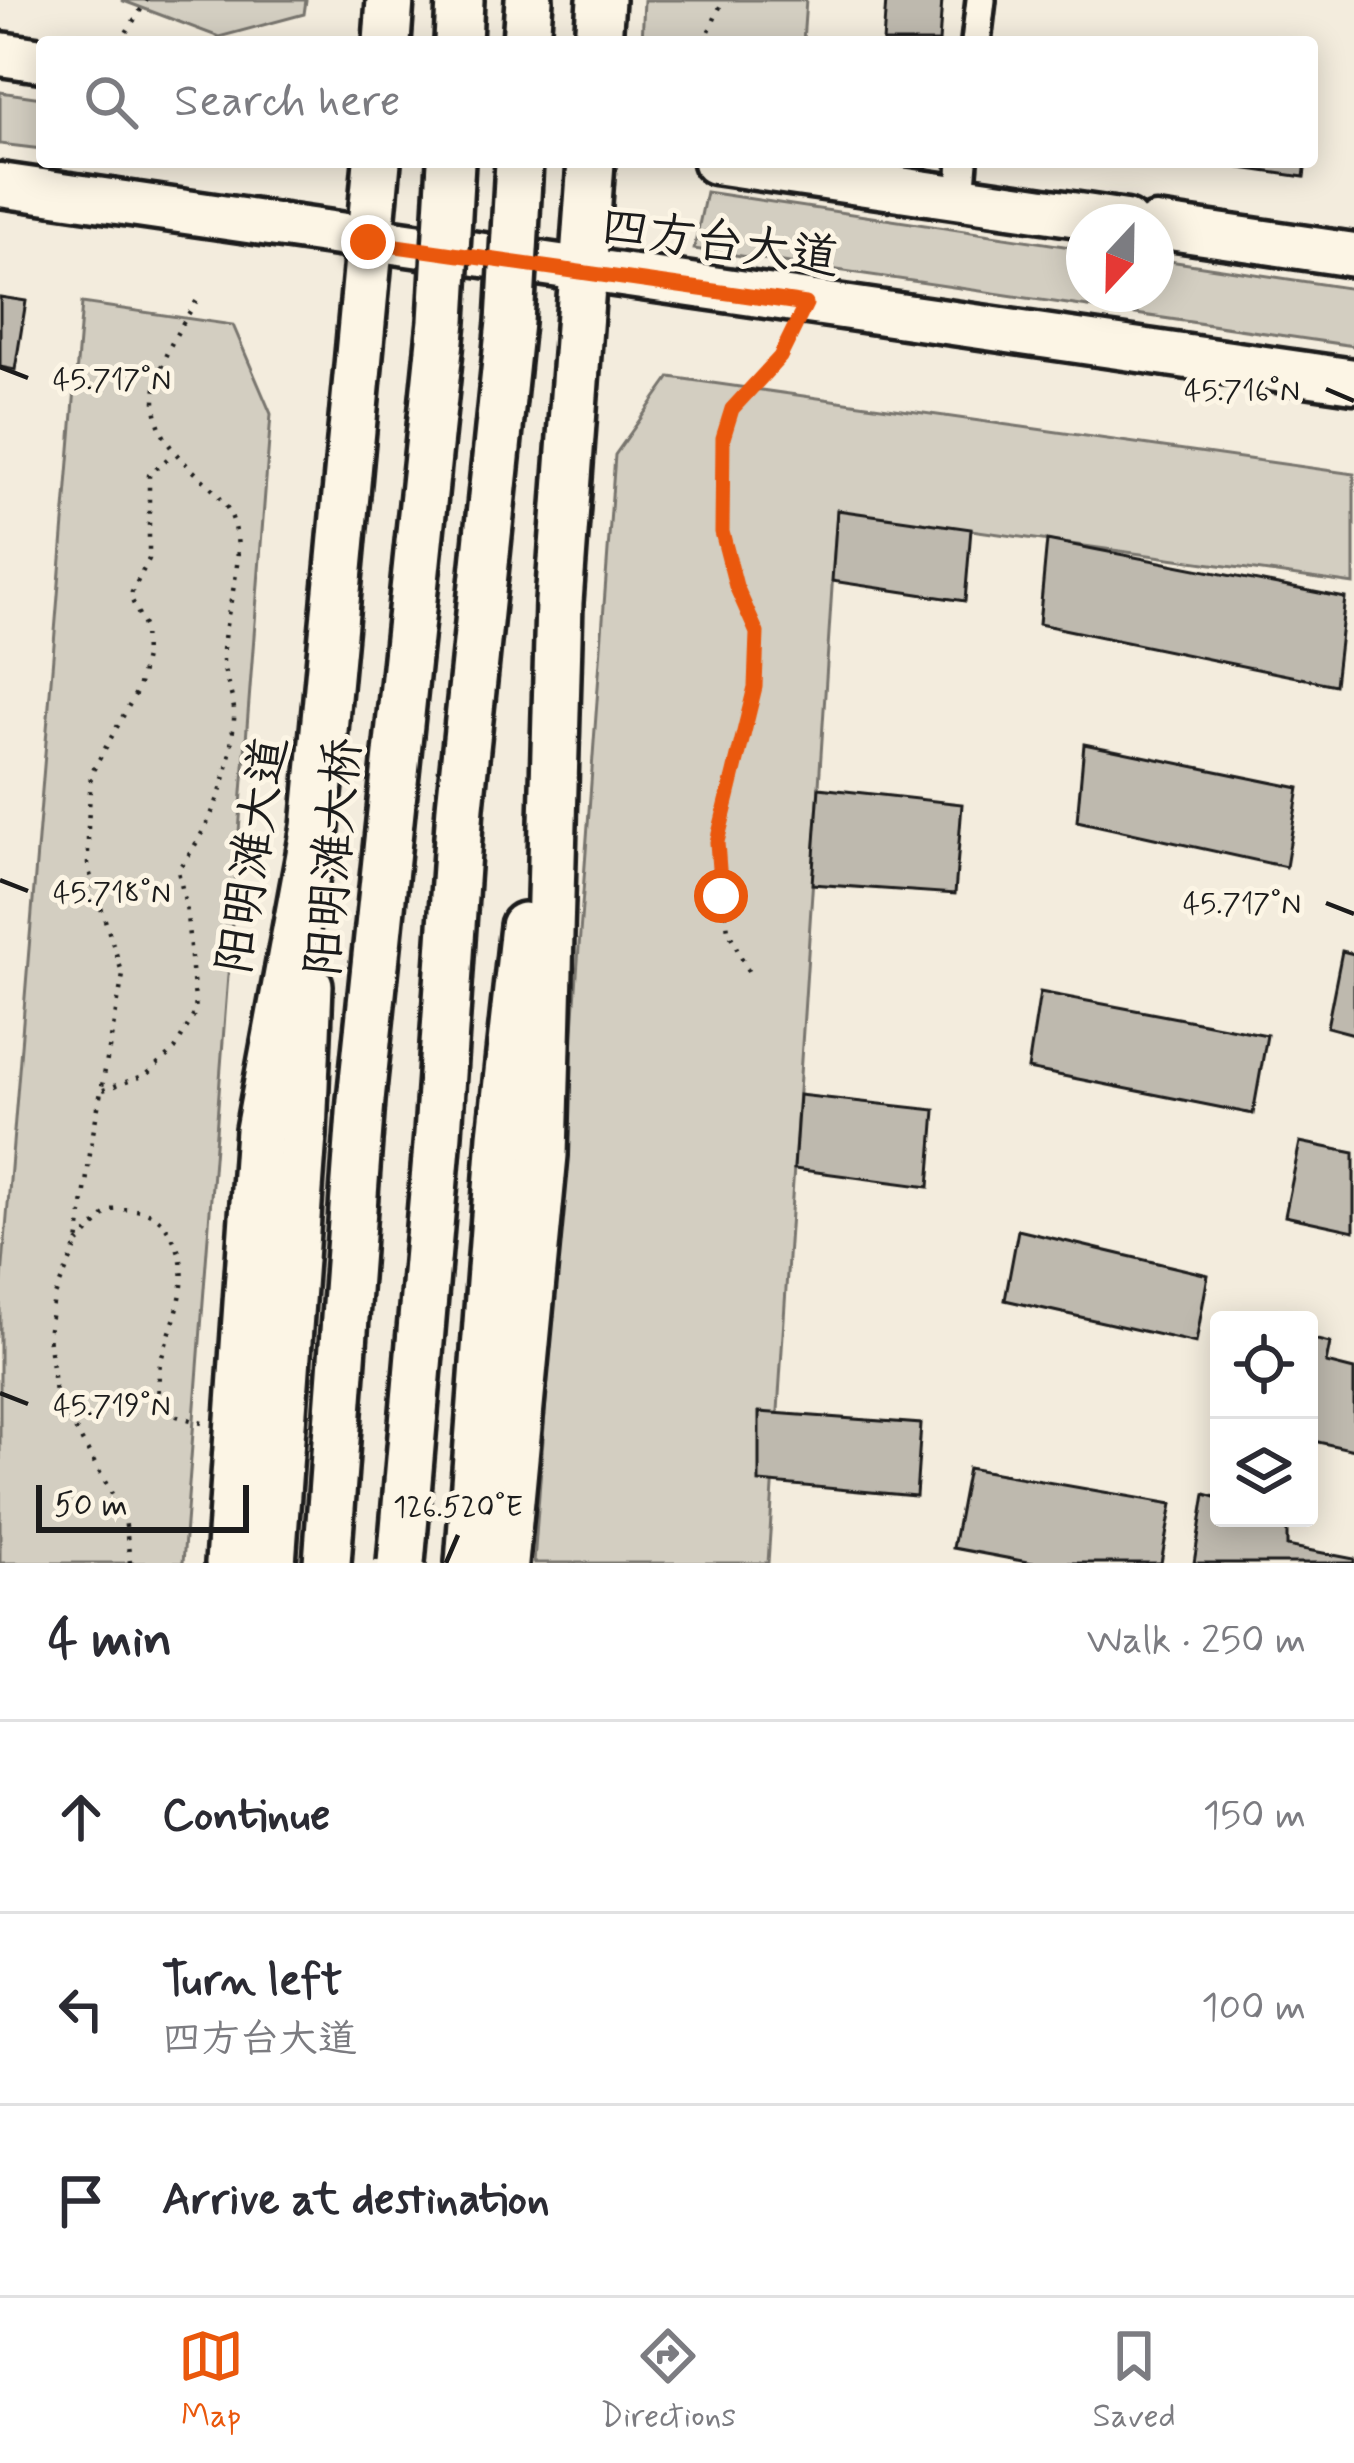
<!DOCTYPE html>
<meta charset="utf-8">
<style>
:root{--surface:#fff;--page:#f7f7f7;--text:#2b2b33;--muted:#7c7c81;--line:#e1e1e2;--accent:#ea580c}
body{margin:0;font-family:Mynerve,"LXGW WenKai TC",sans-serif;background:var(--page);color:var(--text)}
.controls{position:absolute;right:36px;bottom:36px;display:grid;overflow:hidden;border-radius:12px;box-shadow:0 6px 30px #0003}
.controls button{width:108px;height:108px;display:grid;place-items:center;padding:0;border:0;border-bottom:3px solid var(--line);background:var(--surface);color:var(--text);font:60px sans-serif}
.compass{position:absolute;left:1066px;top:204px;width:108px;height:108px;border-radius:50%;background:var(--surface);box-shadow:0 6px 30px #0003;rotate:202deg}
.scale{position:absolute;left:36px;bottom:30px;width:213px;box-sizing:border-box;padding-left:12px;border:6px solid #1c1c1c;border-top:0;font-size:33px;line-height:42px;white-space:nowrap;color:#1c1c1c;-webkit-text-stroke:9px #fcf5e5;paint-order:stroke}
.stop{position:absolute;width:36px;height:36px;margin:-27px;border:9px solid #ea580c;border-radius:50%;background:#fff}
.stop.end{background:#ea580c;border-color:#fff;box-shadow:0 3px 12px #0008}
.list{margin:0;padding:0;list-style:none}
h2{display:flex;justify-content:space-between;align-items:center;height:156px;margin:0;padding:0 48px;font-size:51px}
h2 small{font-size:39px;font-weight:400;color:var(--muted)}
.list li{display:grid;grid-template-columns:78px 1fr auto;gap:36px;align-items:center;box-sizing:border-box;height:192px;padding:0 48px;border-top:3px solid var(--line)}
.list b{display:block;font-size:45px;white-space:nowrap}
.list p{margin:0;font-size:39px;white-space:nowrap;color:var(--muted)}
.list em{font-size:39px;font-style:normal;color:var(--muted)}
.icon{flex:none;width:66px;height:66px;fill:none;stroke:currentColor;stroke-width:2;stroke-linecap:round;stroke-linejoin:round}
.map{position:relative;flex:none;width:1354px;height:1563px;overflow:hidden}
.search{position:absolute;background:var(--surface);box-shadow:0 6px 30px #0003;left:36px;right:36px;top:36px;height:132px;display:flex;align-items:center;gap:30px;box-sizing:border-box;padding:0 42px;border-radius:12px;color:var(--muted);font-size:45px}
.sheet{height:732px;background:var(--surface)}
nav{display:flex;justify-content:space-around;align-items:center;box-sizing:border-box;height:168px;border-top:3px solid var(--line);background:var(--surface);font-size:33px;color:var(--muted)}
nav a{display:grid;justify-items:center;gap:6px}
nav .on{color:var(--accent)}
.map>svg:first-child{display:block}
</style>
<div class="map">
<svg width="1354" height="1563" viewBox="0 0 1354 1563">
<rect width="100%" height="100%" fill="#f3ecdd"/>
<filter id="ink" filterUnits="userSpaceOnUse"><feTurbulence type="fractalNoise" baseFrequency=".00833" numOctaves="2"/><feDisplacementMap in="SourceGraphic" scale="24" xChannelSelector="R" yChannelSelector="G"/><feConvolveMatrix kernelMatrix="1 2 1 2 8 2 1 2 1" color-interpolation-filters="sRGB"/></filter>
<g filter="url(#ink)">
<g fill="#d3cec1" stroke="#78756e" stroke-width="3">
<polygon points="121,0 306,0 304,14 219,37"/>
<polygon points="644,0 806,0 803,42 642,42"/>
<polygon points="0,92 42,98 42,149 0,144"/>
<polygon points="706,192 1084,249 1084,294 1156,294 1156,259 1354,289 1354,346 694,249"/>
<polygon points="82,303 233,325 271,414 183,1563 0,1563 0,1302"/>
<polygon points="670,377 1354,474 1354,584 837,511 768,1563 534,1563 615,455"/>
</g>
<g fill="#beb9ae" stroke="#1c1c1c" stroke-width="3">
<polygon points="886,0 942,0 939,42 883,42"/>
<polygon points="1199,162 1306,162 1304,177"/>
<polygon points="0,297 26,301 15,370 0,367"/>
<polygon points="837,510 971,529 965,601 832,581"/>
<polygon points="1047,540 1345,598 1335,685 1039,624"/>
<polygon points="1084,744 1299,788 1286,867 1077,821"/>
<polygon points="819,788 962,804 955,894 812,884"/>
<polygon points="1342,951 1354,954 1354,1034 1327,1027"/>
<polygon points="1040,992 1267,1035 1253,1114 1028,1069"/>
<polygon points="799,1095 935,1110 929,1187 794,1169"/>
<polygon points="1300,1142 1354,1153 1354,1231 1285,1216"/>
<polygon points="1018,1230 1208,1275 1196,1343 1005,1300"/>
<polygon points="1309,1338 1330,1343 1326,1363 1354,1370 1354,1450 1309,1440"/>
<polygon points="759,1412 921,1424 916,1496 759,1482"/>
<polygon points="968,1468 1172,1504 1161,1563 1033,1563 953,1548"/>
<polygon points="1205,1494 1219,1498 1219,1518 1287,1518 1287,1546 1354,1559 1354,1563 1194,1563"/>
</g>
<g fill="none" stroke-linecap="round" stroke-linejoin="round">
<defs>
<g id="minor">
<polyline points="976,42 981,0"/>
<polyline points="960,198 963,162"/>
</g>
<g id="primary">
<polyline points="0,54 42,60"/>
<polyline points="715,162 1126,222"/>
<polyline points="0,185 1354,381"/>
<polyline points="1156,226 1354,255"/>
</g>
<g id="trunk">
<polyline points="387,42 390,0"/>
<polyline points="458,42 460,0"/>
<polyline points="526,42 529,0"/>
<polyline points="598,42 601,0"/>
<polyline points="229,1563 259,1130 315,827 377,162"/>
<polyline points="272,1563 303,1135 309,985"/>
<polyline points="469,1563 501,1136 524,926"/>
<polyline points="505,1563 544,1155 559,602 591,162"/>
</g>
</defs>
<use href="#minor" stroke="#1c1c1c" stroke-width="36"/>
<use href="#primary" stroke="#1c1c1c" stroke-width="51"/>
<use href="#trunk" stroke="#1c1c1c" stroke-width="54"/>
<g stroke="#1c1c1c" stroke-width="4.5" stroke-dasharray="3 9" stroke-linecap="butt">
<polyline points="120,42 147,0"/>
<polyline points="704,42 723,0"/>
<polyline points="748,971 728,930 717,842 755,687 757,633 736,587 722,532 723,438 732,409 780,357 790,336"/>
<path d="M103,1090l43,-15 29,-26 21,-38 -10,-106 -8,-34c28,-40 46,-76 53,-125 1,-12 4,-25 3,-37 -2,-18 -12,-36 -11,-54 0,-44 26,-94 9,-137 -8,-22 -32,-40 -48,-56 -57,-55 -18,-112 15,-165"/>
<path d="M78,1243l32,-33c29,-2 47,-1 62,27 25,43 -1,84 -12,127 -2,11 -1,26 -2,38l19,14 25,7"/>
<polyline points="130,1563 125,1517 55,1393 48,1335 54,1298 78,1243 92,1139 123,975 88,868 88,826 91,774 138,689 145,657 144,626 130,596 149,559 149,475 174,453"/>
</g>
<use href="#minor" stroke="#fcf5e5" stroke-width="27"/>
<use href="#primary" stroke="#fcf5e5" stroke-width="42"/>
<use href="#trunk" stroke="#fcf5e5" stroke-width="45"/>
<defs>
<g id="trunk-bridge">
<polyline points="327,1563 361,1100 442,321 451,162"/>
<polyline points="401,1563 438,1134 460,807 510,322 519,162"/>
</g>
</defs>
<use href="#trunk-bridge" stroke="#1c1c1c" stroke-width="54" stroke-linecap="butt"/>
<use href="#trunk-bridge" stroke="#fcf5e5" stroke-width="45"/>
</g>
</g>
<g fill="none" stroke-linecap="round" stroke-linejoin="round" filter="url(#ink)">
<polyline stroke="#ea580c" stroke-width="15" points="368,242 806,304 780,357 732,409 723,438 722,532 736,586 757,633 755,687 717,842 721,896"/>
</g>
<path fill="none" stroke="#1c1c1c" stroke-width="4.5" d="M0,367l28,11M1326,389l28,12M0,880l28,11M1326,903l28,11M0,1393l28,11M446,1563l12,-28"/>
<g text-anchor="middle" stroke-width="10" stroke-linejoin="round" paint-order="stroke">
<g font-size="48" fill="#1c1c1c" stroke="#fcf5e5">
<text transform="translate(720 240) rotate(8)" y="17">四方台大道</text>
<text transform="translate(250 855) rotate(-81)" y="17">阳明滩大道</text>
<text transform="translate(331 857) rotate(-85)" y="17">阳明滩大桥</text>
</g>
</g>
<g font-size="30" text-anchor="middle" fill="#1c1c1c" stroke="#fcf5e5" stroke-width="10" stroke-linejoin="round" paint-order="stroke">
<text x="112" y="389">45.717°N</text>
<text x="1242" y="400">45.716°N</text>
<text x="112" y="902">45.718°N</text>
<text x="1242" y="913">45.717°N</text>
<text x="112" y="1415">45.719°N</text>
<text x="458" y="1516">126.520°E</text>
</g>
</svg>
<div class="controls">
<button><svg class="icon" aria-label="locate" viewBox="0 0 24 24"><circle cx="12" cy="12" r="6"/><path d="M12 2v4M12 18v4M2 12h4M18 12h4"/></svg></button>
<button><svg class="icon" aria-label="layers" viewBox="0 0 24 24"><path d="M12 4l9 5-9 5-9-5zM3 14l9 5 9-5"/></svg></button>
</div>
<svg class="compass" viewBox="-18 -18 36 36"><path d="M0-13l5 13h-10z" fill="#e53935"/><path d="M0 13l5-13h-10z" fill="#7c7c81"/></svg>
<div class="scale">50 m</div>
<div class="stop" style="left:721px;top:896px"></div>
<div class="stop end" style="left:368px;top:242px"></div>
<div class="search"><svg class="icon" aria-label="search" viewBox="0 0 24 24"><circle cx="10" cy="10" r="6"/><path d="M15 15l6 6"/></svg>Search here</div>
</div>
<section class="sheet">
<h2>4 min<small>Walk · 250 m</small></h2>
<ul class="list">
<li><svg class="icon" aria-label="ahead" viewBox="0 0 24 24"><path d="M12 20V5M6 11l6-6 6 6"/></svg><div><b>Continue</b></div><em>150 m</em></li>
<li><svg class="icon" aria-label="left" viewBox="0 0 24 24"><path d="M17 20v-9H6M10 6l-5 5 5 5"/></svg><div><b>Turn left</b><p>四方台大道</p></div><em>100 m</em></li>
<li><svg class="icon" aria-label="arrive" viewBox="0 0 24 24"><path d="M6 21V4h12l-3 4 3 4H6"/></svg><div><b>Arrive at destination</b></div></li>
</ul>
</section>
<nav>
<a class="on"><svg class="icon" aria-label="map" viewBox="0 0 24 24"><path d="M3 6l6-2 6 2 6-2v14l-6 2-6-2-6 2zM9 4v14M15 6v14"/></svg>Map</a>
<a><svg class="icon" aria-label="directions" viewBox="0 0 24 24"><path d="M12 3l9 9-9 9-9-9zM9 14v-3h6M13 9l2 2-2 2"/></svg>Directions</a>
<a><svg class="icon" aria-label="saved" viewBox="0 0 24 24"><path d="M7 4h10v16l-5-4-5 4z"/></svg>Saved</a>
</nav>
